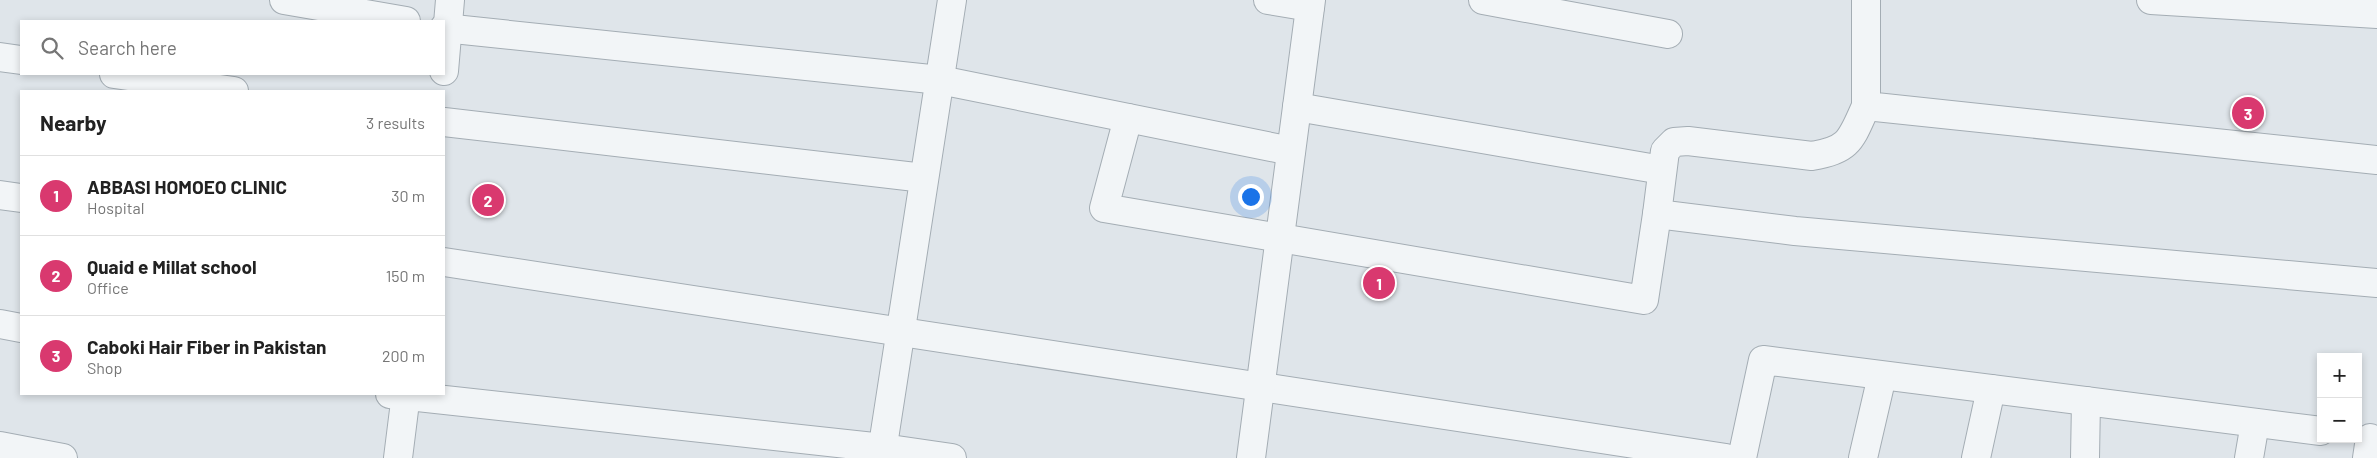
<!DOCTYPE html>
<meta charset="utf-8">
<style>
:root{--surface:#fff;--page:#f2f2f2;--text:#222;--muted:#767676;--line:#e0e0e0;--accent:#d9396f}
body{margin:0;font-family:Barlow,sans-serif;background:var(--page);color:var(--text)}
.controls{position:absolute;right:15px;bottom:15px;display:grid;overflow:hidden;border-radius:0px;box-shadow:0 2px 8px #0003}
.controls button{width:45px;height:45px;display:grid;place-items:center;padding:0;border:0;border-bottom:1px solid var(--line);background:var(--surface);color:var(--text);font:25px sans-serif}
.you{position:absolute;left:1250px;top:196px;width:18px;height:18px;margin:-12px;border:4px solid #fff;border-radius:50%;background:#1a73e8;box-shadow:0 0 0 8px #1a73e833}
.badge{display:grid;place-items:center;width:32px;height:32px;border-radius:50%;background:var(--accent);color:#fff;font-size:16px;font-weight:700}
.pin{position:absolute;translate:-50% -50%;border:2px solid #fff;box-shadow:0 1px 5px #0006}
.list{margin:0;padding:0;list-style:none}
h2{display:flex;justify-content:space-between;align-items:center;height:65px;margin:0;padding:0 20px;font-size:21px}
h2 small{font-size:16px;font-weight:400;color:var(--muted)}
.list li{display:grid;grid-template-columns:32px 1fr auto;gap:15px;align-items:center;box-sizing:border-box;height:80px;padding:0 20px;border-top:1px solid var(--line)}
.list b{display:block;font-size:19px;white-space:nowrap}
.list p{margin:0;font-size:16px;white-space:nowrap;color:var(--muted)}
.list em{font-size:16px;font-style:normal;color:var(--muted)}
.icon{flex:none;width:28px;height:28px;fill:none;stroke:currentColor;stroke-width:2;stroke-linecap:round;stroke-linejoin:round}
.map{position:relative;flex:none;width:2377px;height:458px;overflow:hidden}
.search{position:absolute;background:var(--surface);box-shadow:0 2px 8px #0003;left:20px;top:20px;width:425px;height:55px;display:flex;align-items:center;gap:12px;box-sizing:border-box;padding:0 18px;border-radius:0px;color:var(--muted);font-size:19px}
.panel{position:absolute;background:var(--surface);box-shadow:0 2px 8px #0003;left:20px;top:90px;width:425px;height:305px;border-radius:0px}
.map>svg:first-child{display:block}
</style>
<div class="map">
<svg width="2377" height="458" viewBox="0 0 2377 458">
<rect width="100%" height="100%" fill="#dfe5ea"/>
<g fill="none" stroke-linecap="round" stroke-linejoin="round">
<defs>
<g id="minor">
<polyline points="284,0 406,21"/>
<polyline points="1268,0 1310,7"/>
<polyline points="1483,0 1668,34"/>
<polyline points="1866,0 1866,106 2377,160"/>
<polyline points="2151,0 2377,14"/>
<polyline points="444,28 940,80 1291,151"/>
<polyline points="0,57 21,60"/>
<polyline points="444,71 450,0"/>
<polyline points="114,74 234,91"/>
<path d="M1866,106c-15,33 -16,44 -54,50l-124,-15 -14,1 -9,9 -8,63 138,17 582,52"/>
<polyline points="1297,107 1662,170"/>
<polyline points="1128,118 1104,208 1644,300 1657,214"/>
<polyline points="444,122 924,178"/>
<polyline points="0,195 21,198"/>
<polyline points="444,262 1726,458"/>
<polyline points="0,324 21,328"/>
<polyline points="390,394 883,448 952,458"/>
<polyline points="0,446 63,458"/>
<polyline points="398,458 406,394"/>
<polyline points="881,458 952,0"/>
<polyline points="1251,458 1311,0"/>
<polyline points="1742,458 1763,360 2321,431"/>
<polyline points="1863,458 1882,376"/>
<polyline points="1976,458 1991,389"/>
<polyline points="2085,458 2086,401"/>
<polyline points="2249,458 2255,423"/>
<polyline points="2367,458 2370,438"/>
</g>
</defs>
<use href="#minor" stroke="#a4adb4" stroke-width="30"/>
<use href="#minor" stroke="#f2f5f7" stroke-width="28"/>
</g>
</svg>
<div class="controls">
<button>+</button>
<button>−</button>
</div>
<div class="you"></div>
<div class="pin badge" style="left:1379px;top:283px">1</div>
<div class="pin badge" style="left:488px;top:200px">2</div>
<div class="pin badge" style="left:2248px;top:113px">3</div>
<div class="search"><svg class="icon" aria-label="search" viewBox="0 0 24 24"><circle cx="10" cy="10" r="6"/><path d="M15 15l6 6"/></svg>Search here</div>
<section class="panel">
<h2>Nearby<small>3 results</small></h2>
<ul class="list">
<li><span class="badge">1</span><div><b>ABBASI HOMOEO CLINIC</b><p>Hospital</p></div><em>30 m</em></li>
<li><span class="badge">2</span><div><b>Quaid e Millat school</b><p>Office</p></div><em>150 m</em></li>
<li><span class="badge">3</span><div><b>Caboki Hair Fiber in Pakistan</b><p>Shop</p></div><em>200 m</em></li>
</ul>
</section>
</div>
